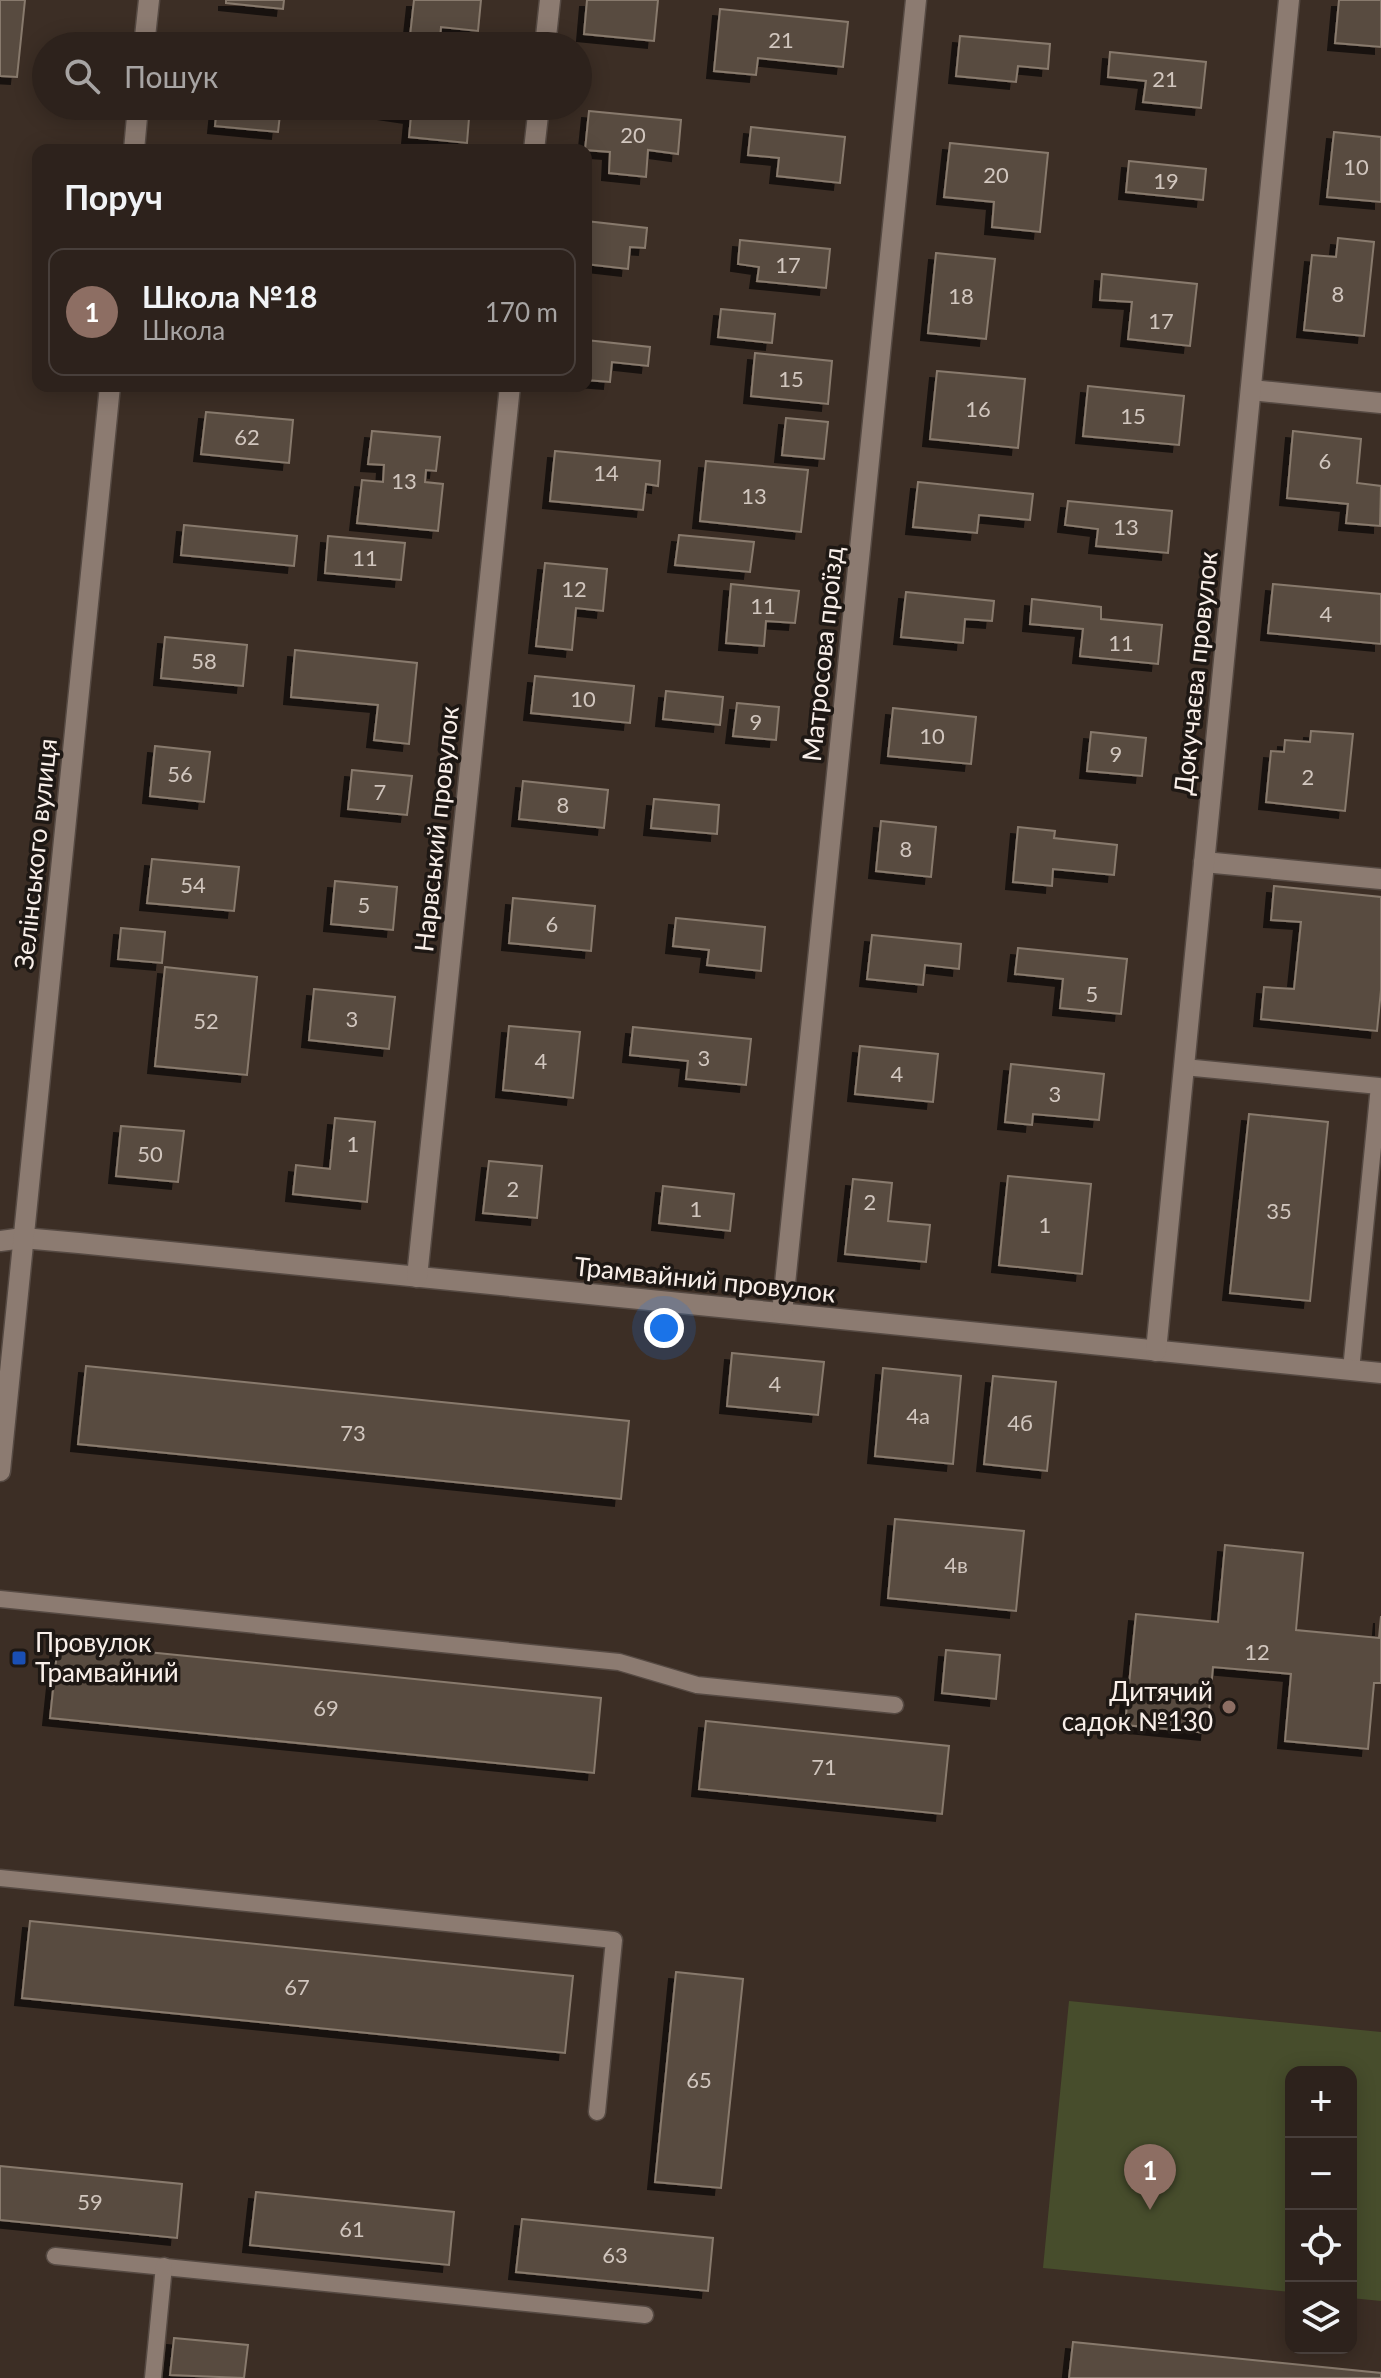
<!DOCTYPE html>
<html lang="uk">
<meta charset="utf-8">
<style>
:root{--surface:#2d221c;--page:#352a25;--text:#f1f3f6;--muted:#a7a4a3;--line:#483f3b;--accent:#db2777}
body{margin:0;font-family:Lato,sans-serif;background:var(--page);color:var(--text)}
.controls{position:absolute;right:24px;bottom:24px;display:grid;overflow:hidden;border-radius:16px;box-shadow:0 4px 20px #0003}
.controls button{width:72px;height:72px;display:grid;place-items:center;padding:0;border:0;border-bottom:2px solid var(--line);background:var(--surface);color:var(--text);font:40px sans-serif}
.you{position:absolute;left:664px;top:1328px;width:28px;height:28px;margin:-20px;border:6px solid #fff;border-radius:50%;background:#1a73e8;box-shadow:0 0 0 12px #1a73e833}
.badge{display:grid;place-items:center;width:52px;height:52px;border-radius:50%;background:var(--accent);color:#fff;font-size:26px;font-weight:700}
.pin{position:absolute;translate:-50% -66px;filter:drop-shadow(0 2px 4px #0008)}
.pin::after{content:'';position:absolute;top:42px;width:28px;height:24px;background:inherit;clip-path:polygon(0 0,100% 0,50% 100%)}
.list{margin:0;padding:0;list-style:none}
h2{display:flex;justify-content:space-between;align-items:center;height:104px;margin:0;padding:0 32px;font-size:34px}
h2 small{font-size:26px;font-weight:400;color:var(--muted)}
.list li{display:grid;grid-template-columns:52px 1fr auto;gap:24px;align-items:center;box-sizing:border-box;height:128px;margin:0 16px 16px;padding:0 16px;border:2px solid var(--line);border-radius:16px}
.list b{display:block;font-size:30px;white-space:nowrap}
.list p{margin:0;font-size:26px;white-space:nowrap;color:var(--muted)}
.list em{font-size:26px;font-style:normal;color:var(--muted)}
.icon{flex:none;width:44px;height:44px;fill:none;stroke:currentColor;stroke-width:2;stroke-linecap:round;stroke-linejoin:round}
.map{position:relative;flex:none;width:1381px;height:2378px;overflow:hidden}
.search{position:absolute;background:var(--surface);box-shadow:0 4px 20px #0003;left:32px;top:32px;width:560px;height:88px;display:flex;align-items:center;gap:20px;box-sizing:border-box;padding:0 28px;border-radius:44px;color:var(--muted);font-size:30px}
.panel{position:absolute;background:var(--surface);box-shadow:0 4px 20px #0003;left:32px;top:144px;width:560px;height:248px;border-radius:16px}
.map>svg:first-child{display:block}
</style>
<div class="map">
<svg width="1381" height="2378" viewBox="0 0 1381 2378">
<defs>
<filter id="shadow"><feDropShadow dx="-7" dy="7" stdDeviation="0" flood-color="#0009"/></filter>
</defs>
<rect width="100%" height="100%" fill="#3c2e25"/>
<polygon fill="#474d2c" points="1069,2001 1381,2032 1381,2301 1351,2298 1351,2072 1291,2072 1291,2292 1043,2268"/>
<g fill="#594c3f" stroke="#887a6d" stroke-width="2" filter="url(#shadow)">
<polygon points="0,0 25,0 17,77 0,76"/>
<polygon points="226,0 284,0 283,9 226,3"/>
<polygon points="414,0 481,0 478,31 441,27 440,39 410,36"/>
<polygon points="587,0 658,0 654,41 584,34"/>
<polygon points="1339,0 1381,0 1381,47 1335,43"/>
<polygon points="720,9 848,22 843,67 758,58 756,75 714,71"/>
<polygon points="960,36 1050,44 1048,69 1018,66 1016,82 956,76"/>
<polygon points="1110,52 1206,62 1201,108 1143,102 1146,81 1108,77"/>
<polygon points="217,106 281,106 278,132 215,126"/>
<polygon points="383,106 470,106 467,143 409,137 411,116 383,112"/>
<polygon points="589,111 681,120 678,154 648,150 646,177 609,173 610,152 585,150"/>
<polygon points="751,127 845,137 840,183 777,176 779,158 748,155"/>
<polygon points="1334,132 1381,137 1381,202 1327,197"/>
<polygon points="950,143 1048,153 1040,232 992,227 994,202 944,197"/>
<polygon points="1129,161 1206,169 1203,200 1126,192"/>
<polygon points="586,221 647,228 645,248 630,247 628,269 586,264"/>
<polygon points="1338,238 1374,242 1364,336 1304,330 1312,255 1336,257"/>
<polygon points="740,240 830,249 826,288 757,281 759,267 738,264"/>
<polygon points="936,253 995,259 986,339 928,333"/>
<polygon points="1102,274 1197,284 1190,346 1128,339 1132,302 1100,300"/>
<polygon points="721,309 775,314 772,343 718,337"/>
<polygon points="586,340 650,347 648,366 612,362 610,382 586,380"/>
<polygon points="755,353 832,361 828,404 751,396"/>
<polygon points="937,371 1025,379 1018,448 930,439"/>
<polygon points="1088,386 1184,396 1179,445 1083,436"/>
<polygon points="206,412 293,420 289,463 201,454"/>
<polygon points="786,418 828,422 824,459 782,455"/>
<polygon points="372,431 440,437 436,471 426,470 425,482 443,484 438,531 357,523 362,480 383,482 384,465 368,464"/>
<polygon points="1293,431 1361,439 1357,483 1381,486 1380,526 1346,523 1348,504 1287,498"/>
<polygon points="555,451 660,461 658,486 646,484 643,510 550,501"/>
<polygon points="706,461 808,470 801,532 700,521"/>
<polygon points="918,482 1033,494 1030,520 979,515 977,533 913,527"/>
<polygon points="1068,501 1172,511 1168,553 1096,546 1098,529 1065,525"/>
<polygon points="184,525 297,536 294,566 181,555"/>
<polygon points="679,535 754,542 750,572 675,565"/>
<polygon points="328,536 405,543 401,580 325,573"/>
<polygon points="545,563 607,569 603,611 576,608 572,650 536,646"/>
<polygon points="731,584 799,591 795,623 766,621 764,646 726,643"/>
<polygon points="1273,584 1381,594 1381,644 1268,633"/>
<polygon points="906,592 994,601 992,621 965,619 963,643 901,637"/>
<polygon points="1032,599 1101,607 1101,619 1162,625 1158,664 1080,656 1083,629 1030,624"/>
<polygon points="165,637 247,645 243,686 161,678"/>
<polygon points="295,650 417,663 409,744 374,740 378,705 291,697"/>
<polygon points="535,676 634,686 630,723 531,713"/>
<polygon points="666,691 723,697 720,725 663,719"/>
<polygon points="737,703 779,707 776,740 733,736"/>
<polygon points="893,708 976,717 971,764 888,756"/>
<polygon points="1311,731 1353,734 1345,811 1266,802 1271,751 1284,752 1285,740 1310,742"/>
<polygon points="1091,732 1146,738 1142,776 1087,771"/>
<polygon points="155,746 210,752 204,802 150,796"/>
<polygon points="352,770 412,776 407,815 348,809"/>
<polygon points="523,781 608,790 604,828 519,819"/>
<polygon points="654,799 719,805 717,834 651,828"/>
<polygon points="881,821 936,827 931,877 876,871"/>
<polygon points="1018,827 1055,831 1054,838 1117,845 1114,875 1053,869 1052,886 1013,882"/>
<polygon points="152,859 239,867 234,911 147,903"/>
<polygon points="335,881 397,887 393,930 331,924"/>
<polygon points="1274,886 1381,897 1381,990 1377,1031 1261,1019 1264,987 1294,989 1301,922 1271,920"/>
<polygon points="513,898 595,906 591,951 509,943"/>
<polygon points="676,918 765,927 761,971 707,965 709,950 673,946"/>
<polygon points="121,928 165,932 162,963 118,959"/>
<polygon points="872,935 961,944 959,969 925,965 923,985 867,979"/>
<polygon points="1018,948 1127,959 1121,1014 1060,1008 1063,979 1015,974"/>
<polygon points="165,967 257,977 247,1075 155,1066"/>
<polygon points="314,989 395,997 389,1049 309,1040"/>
<polygon points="509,1026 580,1032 573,1098 503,1090"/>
<polygon points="633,1027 751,1039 746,1085 686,1079 688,1061 630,1055"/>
<polygon points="860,1046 938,1054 933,1102 855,1094"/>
<polygon points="1011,1064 1104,1074 1099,1120 1033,1114 1032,1125 1005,1122"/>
<polygon points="1249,1114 1328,1122 1310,1301 1230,1293"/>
<polygon points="335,1118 375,1122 367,1202 293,1194 296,1165 330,1169"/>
<polygon points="121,1126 184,1131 178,1182 116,1176"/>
<polygon points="489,1161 542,1166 537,1218 483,1213"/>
<polygon points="1008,1176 1091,1184 1082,1274 999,1265"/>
<polygon points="853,1179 892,1183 888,1221 930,1225 926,1262 845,1254"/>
<polygon points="663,1186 734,1194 730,1231 659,1223"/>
<polygon points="732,1353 824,1362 818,1415 727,1406"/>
<polygon points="86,1366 629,1421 621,1499 78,1444"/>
<polygon points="883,1368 961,1376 953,1464 875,1456"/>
<polygon points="993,1376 1056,1382 1047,1471 984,1464"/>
<polygon points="895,1519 1024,1531 1016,1611 888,1598"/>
<polygon points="1225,1545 1303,1553 1296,1630 1379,1638 1381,1616 1381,1683 1374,1683 1368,1749 1285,1741 1291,1674 1213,1667 1207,1733 1125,1725 1136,1614 1218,1622"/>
<polygon points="58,1643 601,1698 594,1773 50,1718"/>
<polygon points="946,1650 1000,1655 996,1699 942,1693"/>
<polygon points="706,1721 949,1746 942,1814 699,1789"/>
<polygon points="30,1921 573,1976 565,2053 22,1998"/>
<polygon points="676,1972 743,1979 721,2188 655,2182"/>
<polygon points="0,2166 182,2184 177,2238 0,2220"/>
<polygon points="256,2192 454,2212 449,2265 250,2245"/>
<polygon points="522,2219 713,2238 708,2291 516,2272"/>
<polygon points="174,2338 248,2345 244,2378 170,2375"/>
<polygon points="1073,2342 1381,2373 1381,2378 1069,2378"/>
</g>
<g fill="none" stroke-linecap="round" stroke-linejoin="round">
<defs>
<g id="service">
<polyline points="1184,1067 1379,1086 1351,1370"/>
<polyline points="0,1599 619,1662 697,1685 895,1705"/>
<polyline points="0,1878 614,1940 597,2112"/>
<polyline points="55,2256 645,2315"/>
<polyline points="153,2378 164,2266"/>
</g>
<g id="minor">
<polyline points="545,46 550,0"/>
<polyline points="534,150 539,106"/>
<polyline points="1251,390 1381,403"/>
<polyline points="1204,862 1381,879"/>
<polyline points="0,1241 23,1238 79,1243 1381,1373"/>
<polyline points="417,1277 510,386"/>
<polyline points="782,1313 916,0"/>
<polyline points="1156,1351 1289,0"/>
</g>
<g id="tertiary">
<polyline points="144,46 149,0"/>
<polyline points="134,150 138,106"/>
<polyline points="0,1471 110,386"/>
</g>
</defs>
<use href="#service" stroke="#564a43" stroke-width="19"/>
<use href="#minor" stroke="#564a43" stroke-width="23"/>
<use href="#tertiary" stroke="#564a43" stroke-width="23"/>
<use href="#service" stroke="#8c7b71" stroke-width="16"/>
<use href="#minor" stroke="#8c7b71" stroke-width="20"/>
<use href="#tertiary" stroke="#8c7b71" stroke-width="20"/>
</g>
<rect fill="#1a4fb4" stroke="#1e1814" stroke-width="3" x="11" y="1650" width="16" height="16" rx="4"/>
<circle fill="#8d6e63" stroke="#1e1814" stroke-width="3" cx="1229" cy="1707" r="8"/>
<g text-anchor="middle" stroke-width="7" stroke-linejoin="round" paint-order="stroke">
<g font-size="22" fill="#d1c6be">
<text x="781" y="48">21</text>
<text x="1165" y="87">21</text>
<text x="633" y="143">20</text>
<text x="1356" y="175">10</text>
<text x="996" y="183">20</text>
<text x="1166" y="189">19</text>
<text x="788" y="273">17</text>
<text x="1338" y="302">8</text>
<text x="961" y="304">18</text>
<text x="1161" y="329">17</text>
<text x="791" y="387">15</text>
<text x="978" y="417">16</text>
<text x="1133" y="424">15</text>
<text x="247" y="445">62</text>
<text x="1325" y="469">6</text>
<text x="606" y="481">14</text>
<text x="404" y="489">13</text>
<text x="754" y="504">13</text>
<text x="1126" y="535">13</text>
<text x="365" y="566">11</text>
<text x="574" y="597">12</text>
<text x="763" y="614">11</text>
<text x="1326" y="622">4</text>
<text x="1121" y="651">11</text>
<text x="204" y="669">58</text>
<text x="583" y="707">10</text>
<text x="756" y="730">9</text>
<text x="932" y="744">10</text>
<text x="1116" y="762">9</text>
<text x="180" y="782">56</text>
<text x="1308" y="785">2</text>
<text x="380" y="800">7</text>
<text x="563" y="813">8</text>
<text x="906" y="857">8</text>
<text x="193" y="893">54</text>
<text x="364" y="913">5</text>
<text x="552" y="932">6</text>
<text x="1092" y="1002">5</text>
<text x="352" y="1027">3</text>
<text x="206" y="1029">52</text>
<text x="704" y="1066">3</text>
<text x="541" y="1069">4</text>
<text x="897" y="1082">4</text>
<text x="1055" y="1102">3</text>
<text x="353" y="1152">1</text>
<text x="150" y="1162">50</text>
<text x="513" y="1197">2</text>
<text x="870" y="1210">2</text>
<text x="696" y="1217">1</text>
<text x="1279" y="1219">35</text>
<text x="1045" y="1233">1</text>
<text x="775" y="1392">4</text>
<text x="918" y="1424">4а</text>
<text x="1020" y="1431">4б</text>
<text x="353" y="1441">73</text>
<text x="956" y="1573">4в</text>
<text x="1257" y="1660">12</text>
<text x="326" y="1716">69</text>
<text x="824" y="1775">71</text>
<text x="297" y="1995">67</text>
<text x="699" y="2088">65</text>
<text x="90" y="2210">59</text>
<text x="352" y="2237">61</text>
<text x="615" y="2263">63</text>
</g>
<g font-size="26" fill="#f9efe9" stroke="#1e1814">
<text transform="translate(823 654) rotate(-84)" y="9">Матросова проїзд</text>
<text transform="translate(1196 673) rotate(-84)" y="9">Докучаєва провулок</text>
<text transform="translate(437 829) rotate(-84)" y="9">Нарвський провулок</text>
<text transform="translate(36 854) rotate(-84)" y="9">Зелінського вулиця</text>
<text transform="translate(705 1280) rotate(6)" y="9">Трамвайний провулок</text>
</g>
<g font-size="26" fill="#f9efe9" stroke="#1e1814" text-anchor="start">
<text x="35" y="1652">Провулок<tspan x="35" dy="30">Трамвайний</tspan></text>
<text x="1213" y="1701" text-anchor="end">Дитячий<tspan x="1213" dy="30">садок №130</tspan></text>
</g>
</g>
</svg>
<div class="controls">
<button>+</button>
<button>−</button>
<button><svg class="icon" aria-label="locate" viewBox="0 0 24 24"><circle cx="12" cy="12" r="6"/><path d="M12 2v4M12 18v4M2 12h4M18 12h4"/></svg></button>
<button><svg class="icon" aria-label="layers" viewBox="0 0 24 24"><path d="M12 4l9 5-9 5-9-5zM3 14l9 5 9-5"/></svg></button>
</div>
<div class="you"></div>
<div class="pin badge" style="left:1150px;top:2210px;background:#8d6e63">1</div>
<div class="search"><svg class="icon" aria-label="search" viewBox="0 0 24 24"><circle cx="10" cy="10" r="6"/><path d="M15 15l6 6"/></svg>Пошук</div>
<section class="panel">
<h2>Поруч<small></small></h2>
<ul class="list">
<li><span class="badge" style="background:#8d6e63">1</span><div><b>Школа №18</b><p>Школа</p></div><em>170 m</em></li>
</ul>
</section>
</div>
